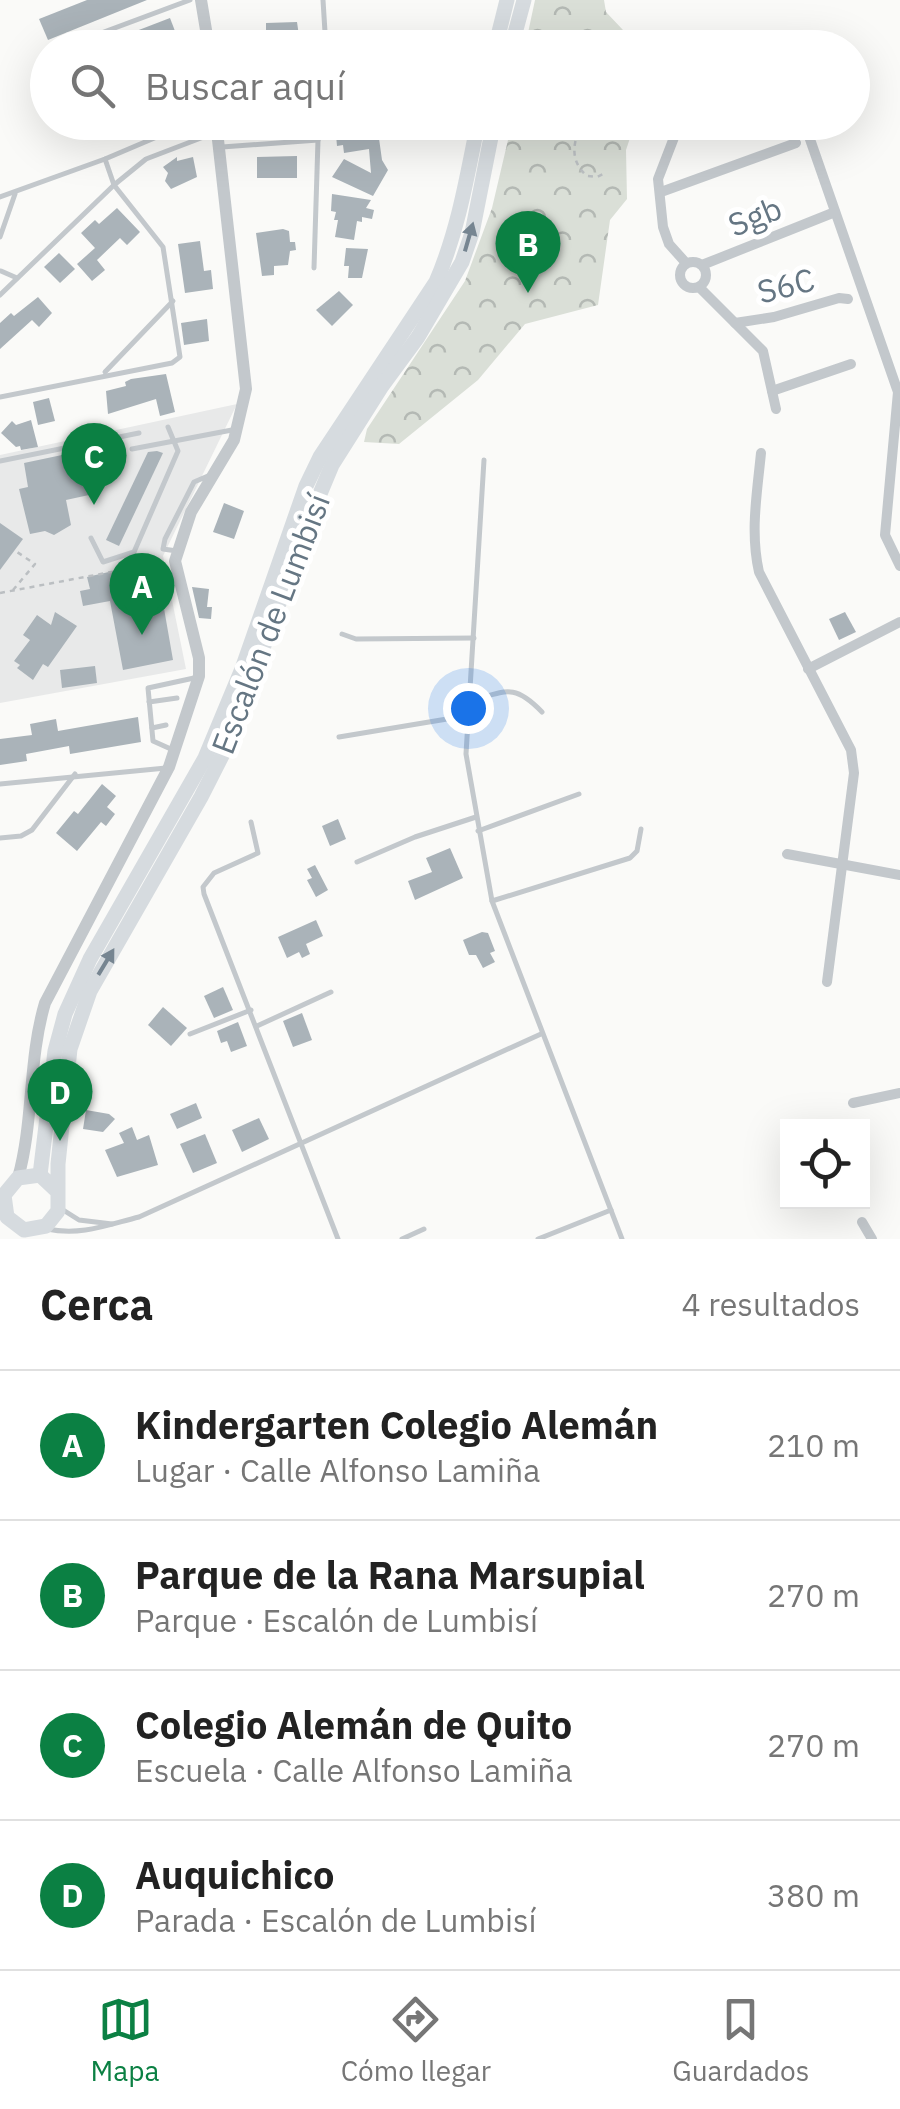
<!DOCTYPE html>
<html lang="es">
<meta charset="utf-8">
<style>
:root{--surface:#fff;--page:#f6f6f6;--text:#222;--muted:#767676;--line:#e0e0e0;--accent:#0b8043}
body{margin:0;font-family:"IBM Plex Sans",sans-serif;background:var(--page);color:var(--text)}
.controls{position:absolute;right:30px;bottom:30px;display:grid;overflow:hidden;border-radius:0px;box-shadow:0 10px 40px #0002}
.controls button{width:90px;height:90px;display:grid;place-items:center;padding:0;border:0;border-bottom:2px solid var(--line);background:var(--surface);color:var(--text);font:50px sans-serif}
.you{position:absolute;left:468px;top:708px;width:35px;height:35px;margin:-25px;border:8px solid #fff;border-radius:50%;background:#1a73e8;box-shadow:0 0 0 15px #1a73e833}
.badge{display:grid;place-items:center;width:65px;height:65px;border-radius:50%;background:var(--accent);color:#fff;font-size:32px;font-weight:700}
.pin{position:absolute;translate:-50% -82px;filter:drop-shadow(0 2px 5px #0008)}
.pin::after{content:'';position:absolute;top:52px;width:35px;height:30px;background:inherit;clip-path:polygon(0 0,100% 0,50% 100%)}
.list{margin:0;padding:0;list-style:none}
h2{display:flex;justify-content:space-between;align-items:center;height:130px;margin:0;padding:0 40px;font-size:42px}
h2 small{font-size:32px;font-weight:400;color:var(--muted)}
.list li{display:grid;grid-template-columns:65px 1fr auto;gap:30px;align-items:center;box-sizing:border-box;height:150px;padding:0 40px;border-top:2px solid var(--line)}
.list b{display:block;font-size:38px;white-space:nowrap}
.list p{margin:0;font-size:32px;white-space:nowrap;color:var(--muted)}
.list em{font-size:32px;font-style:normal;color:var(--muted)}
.icon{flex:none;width:55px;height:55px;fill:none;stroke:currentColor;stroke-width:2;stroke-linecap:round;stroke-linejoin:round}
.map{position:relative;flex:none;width:900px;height:1239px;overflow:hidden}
.search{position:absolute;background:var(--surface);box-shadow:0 10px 40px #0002;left:30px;right:30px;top:30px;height:110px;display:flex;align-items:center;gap:25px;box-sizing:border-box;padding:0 35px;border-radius:55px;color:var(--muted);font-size:38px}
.sheet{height:730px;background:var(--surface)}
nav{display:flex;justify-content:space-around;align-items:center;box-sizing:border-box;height:140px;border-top:2px solid var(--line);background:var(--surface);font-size:28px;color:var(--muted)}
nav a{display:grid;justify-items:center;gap:5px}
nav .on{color:var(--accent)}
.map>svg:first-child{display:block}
</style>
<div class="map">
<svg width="900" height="1239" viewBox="0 0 900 1239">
<defs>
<pattern id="forest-crowns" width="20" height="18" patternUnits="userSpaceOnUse" patternTransform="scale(2.5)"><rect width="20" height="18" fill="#dadfd7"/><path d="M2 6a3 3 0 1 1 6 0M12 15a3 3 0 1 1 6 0" fill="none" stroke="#b4b9b4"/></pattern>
</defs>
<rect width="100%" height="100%" fill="#fafaf8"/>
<polygon fill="#e8e9e9" points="237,404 163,556 186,669 0,703 0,455"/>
<g fill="url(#forest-crowns)">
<polygon points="535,0 604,0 606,12 639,47 525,47"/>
<polygon points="512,123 635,123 626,150 627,199 610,220 598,305 525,324 478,380 399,444 364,442 367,429 465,281 492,208"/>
</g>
<g fill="#aab3b9">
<polygon points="87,0 147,0 48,40 39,19"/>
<polygon points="170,18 178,39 163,45 153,48 92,48"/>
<polygon points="297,22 300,43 298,48 261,48 261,34 266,33 266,23"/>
<polygon points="377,124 382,160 388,170 373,196 332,177 344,159 371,173 369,149 344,153 343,145 337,146 336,135 345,134 344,127"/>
<polygon points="297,156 297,178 257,178 257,157"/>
<polygon points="177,157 177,161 193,157 197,177 171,189 165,181 168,173 163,167"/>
<polygon points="332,194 371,200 366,208 374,210 372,219 362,217 362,222 357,221 354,240 335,237 338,220 334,220 336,212 331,211"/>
<polygon points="117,208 140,232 127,245 120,238 97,260 105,270 92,281 77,264 95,248 81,233 95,220 99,224"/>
<polygon points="283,229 289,231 290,242 295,242 296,250 290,251 288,265 274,266 274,275 262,276 256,233"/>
<polygon points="200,241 204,271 211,270 213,289 185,293 178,244"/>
<polygon points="346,248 368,249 362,278 348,278 349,266 344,266"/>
<polygon points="59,253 75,269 60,283 44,267"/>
<polygon points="339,291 353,305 332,326 316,310"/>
<polygon points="38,297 52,313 39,327 32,320 0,349 0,323 11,313 14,316"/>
<polygon points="207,319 209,341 184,345 181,323"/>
<polygon points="166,374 175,412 160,416 156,399 108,414 106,391 126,386 125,382 131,379"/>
<polygon points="49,398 55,421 38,425 33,402"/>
<polygon points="31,420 38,447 21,450 20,446 16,447 1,433 12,421 16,425"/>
<polygon points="81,451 89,495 66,500 71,525 54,535 45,531 30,534 19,489 28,487 24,463"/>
<polygon points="157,451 163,453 119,546 106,540 148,452"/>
<polygon points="224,503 244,511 234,539 213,532"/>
<polygon points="0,523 23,539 0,570"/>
<polygon points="161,560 164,573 123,580 129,610 145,607 144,601 162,597 173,660 123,670 110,601 83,606 80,591 90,589 87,577"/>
<polygon points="192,587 209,589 207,607 212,607 211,619 199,618"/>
<polygon points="55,612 77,626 48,667 43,664 33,680 17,668 20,665 14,661 30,640 23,635 37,615 51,625"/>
<polygon points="845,612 856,632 839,640 829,619"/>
<polygon points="95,666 97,683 62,688 60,670"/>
<polygon points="138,717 141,742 70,754 69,746 26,754 27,761 0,765 0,739 32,735 30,724 56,719 58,731"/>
<polygon points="102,784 116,796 107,807 115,814 106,826 101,822 77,851 56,833 74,811 78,814"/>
<polygon points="338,819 346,839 330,846 322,826"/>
<polygon points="450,848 463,878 415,900 408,881 432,872 426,858"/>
<polygon points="315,865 328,890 316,897 307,880 312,878 307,869"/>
<polygon points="316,920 323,936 306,944 310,954 302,958 299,952 287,958 278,937"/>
<polygon points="482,932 488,933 495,951 490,953 495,962 483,968 476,955 469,955 463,940"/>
<polygon points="223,987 233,1010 214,1018 204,996"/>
<polygon points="163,1007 187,1028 171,1046 148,1025"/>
<polygon points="302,1013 312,1040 293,1047 283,1021"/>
<polygon points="238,1022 247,1046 231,1052 227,1041 221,1043 217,1031"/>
<polygon points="196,1103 202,1118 177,1129 170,1114"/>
<polygon points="86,1110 109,1114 115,1119 103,1132 83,1129"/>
<polygon points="259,1118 269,1139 242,1152 232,1130"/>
<polygon points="132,1127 137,1140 149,1135 158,1165 117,1177 105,1150 124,1143 119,1133"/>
<polygon points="205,1134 217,1163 193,1173 180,1144"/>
</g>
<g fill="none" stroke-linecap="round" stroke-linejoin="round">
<g stroke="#bbbfc2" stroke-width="2.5" stroke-dasharray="5 5" stroke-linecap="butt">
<path d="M582,122c-9,21 -13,38 5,54l10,1 8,-4"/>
<polyline points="13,590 35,564 17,552"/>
<polyline points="0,593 164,562"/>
</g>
<g stroke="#c3c8cc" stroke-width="5">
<polyline points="323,0 326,48"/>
<polyline points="61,48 190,0"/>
<polyline points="222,147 318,140"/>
<polyline points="0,197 105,159 192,122"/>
<polyline points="0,237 15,194"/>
<polyline points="314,268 318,140 327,122"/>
<polyline points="1,271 17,278"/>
<polyline points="0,295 114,185 146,159 214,133"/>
<polyline points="105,372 173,301"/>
<polyline points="0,397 172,363 180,357 163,247 114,185 105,159"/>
<polyline points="132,449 232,430"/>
<polyline points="484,460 466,754 492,901 622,1239"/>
<polyline points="0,461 139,433"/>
<polyline points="91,538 103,562 134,552 178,451 168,427"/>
<polyline points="177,551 163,549 165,539 194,482 208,476"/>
<polyline points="342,634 356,639 474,638"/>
<path d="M471,701c35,-10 43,-18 71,11"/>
<polyline points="149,702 177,698"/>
<polyline points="152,728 166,725"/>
<polyline points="339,737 471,715"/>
<polyline points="173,750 153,741 148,688 194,678"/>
<polyline points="0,784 166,768"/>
<polyline points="251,822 258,853 214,873 203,887 204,894 338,1239"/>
<polyline points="478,831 579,794"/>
<polyline points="0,838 21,836 32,830 75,774"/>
<polyline points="357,862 415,837 476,817"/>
<polyline points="492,901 630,858 637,851 641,829"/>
<polyline points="257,1026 331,992"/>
<polyline points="190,1034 251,1010"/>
<polyline points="60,1208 79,1220 112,1224"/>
<path d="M47,1229c34,7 60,-4 92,-12l402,-183"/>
<polyline points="402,1239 424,1229"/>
<polyline points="538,1239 611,1210"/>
</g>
<g stroke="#c3c8cc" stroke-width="10">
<polyline points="722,48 733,36 738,48"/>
<polyline points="680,122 658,179 663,227 669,244 686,263"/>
<polyline points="804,122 898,392 885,535 900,566"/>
<polyline points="661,192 796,143"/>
<circle cx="693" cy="275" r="13"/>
<polyline points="702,265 835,212"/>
<polyline points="699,287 763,351 776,409"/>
<polyline points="735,323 774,317 839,298 848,299"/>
<polyline points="772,391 851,364"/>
<path d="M761,453c-4,41 -11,79 -2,119l92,178 3,23 -27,209"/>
<polyline points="808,669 900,622"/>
<polyline points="787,854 900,875"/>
<polyline points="853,1103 900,1093"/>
<polyline points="862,1222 872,1239"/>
</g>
<g stroke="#c3c8cc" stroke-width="12">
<polyline points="201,0 209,48"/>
<path d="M18,1178c16,-57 10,-118 27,-175l124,-236 30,-91v-18l-24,-97 16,-49 43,-72 12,-51 -30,-267"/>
</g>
<g stroke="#d6dbdf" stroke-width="15">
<polyline points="495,48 507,0"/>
<polyline points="511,48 524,0"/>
<path d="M40,1175l15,-124 10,-37 25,-55 115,-201 37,-89 64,-183 14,-29 116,-175c22,-51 31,-105 42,-160"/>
<polyline points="57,1191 40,1175 18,1178 4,1195 7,1217 24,1230 46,1226 58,1211 58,1164 70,1049 90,991 201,797 231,738 307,525 332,465 382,386 418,337 462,262 472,233 494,122"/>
</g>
</g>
<defs><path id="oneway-solid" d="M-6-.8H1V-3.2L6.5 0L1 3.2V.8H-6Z" transform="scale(2.5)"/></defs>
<g fill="#768591">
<use href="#oneway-solid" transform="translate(469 237) rotate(-74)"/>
<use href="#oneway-solid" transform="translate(106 962) rotate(-59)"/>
</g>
<g text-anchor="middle" stroke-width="10" stroke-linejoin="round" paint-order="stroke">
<g font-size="32" fill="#657683" stroke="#fff">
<text transform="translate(755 217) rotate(-22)" y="11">Sgb</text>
<text transform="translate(786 286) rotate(-14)" y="11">S6C</text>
<text transform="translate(271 624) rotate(-69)" y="11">Escalón de Lumbisí</text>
</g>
</g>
</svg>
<div class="controls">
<button><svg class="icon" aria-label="locate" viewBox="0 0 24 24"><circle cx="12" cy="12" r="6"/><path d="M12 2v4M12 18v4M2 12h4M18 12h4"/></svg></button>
</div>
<div class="you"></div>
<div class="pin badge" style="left:142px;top:635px">A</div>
<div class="pin badge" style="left:528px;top:293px">B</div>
<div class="pin badge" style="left:94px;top:505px">C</div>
<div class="pin badge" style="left:60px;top:1141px">D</div>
<div class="search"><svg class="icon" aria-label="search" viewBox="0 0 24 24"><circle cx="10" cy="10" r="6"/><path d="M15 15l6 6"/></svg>Buscar aquí</div>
</div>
<section class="sheet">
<h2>Cerca<small>4 resultados</small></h2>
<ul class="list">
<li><span class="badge">A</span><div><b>Kindergarten Colegio Alemán</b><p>Lugar · Calle Alfonso Lamiña</p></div><em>210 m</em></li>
<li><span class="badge">B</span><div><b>Parque de la Rana Marsupial</b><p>Parque · Escalón de Lumbisí</p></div><em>270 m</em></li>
<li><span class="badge">C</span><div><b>Colegio Alemán de Quito</b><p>Escuela · Calle Alfonso Lamiña</p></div><em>270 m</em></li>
<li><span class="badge">D</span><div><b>Auquichico</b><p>Parada · Escalón de Lumbisí</p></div><em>380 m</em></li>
</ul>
</section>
<nav>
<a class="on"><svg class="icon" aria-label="map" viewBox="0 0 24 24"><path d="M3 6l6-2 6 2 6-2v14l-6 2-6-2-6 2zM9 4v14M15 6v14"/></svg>Mapa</a>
<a><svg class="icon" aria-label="directions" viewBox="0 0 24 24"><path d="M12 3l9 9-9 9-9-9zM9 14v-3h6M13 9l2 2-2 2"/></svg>Cómo llegar</a>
<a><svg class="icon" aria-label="saved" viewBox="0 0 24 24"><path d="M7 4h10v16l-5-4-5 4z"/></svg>Guardados</a>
</nav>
